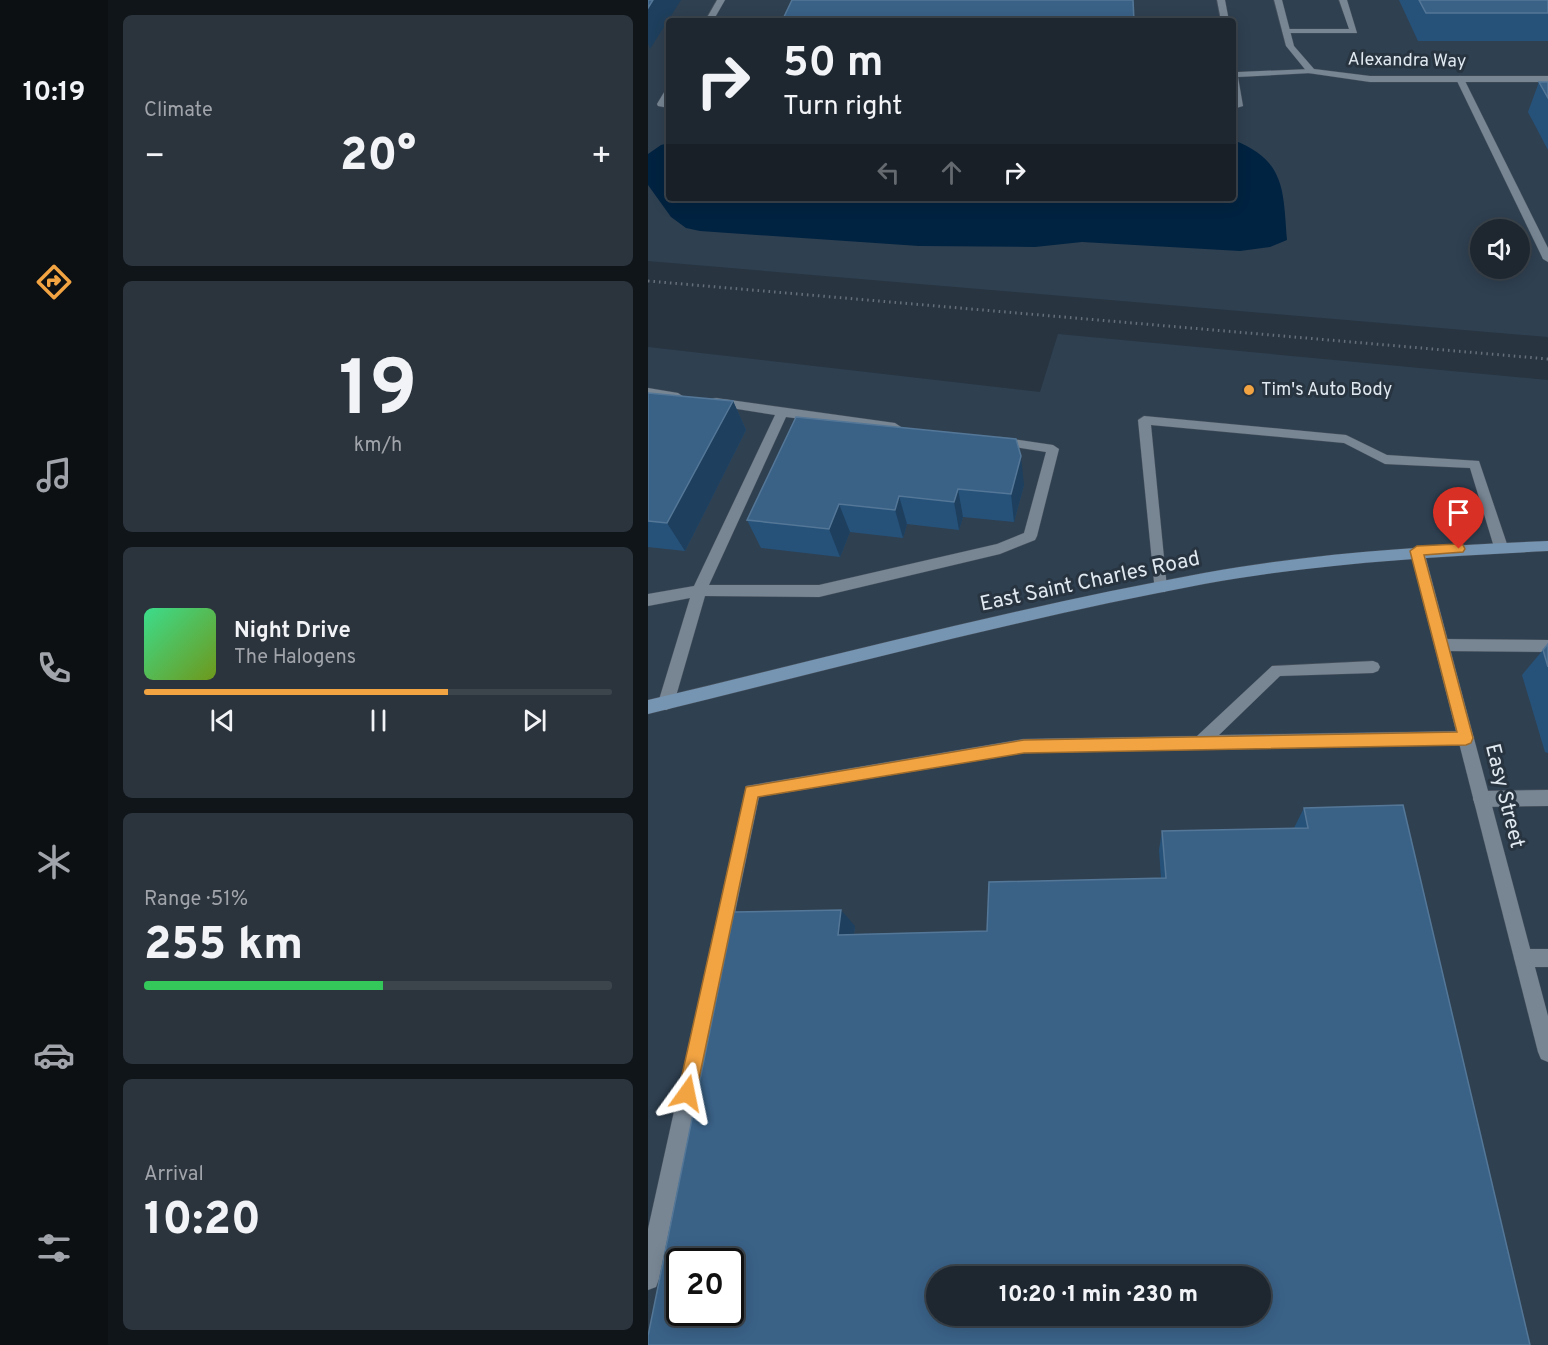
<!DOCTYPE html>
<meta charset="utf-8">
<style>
body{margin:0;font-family:Overpass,sans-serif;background:#2b333c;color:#f1f3f6;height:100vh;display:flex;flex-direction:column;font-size:22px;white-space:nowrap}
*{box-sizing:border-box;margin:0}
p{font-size:20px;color:#a1a5ab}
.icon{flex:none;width:33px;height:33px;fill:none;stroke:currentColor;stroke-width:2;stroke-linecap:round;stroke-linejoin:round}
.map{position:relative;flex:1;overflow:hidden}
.drawer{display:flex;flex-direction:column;gap:15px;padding:15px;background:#10151a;width:540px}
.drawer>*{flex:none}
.top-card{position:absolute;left:18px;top:18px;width:570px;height:183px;border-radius:6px;box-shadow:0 3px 15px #0003,0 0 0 2px #3c444c;background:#1e2730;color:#f1f3f6;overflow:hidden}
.controls{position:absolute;left:822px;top:219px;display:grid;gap:12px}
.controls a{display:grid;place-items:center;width:60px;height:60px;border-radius:50%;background:#1e2730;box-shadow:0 3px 15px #0003,0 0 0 2px #3c444c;font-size:30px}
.speed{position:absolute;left:18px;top:1248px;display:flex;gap:12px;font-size:30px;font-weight:700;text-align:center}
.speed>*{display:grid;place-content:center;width:78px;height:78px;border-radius:50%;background:#1e2730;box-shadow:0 3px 15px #0003,0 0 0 2px #3c444c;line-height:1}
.speed .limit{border:3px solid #111;border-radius:9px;background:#fff;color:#111}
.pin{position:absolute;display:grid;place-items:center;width:51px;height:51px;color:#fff;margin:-62px -26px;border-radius:50% 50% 50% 0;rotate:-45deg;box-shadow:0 0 6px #0007}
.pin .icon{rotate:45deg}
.me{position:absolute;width:66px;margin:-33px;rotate:12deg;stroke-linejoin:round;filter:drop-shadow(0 0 4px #0008)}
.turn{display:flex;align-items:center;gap:21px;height:126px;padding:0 18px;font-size:27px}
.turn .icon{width:78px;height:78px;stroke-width:2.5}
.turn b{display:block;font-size:42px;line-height:51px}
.lanes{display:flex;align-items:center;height:57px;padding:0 18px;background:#0003;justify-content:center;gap:30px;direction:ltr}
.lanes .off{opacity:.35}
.big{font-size:45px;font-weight:800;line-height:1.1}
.drawer .widget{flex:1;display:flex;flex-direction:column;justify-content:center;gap:9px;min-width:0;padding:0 21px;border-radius:9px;background:#2b333c}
.drawer .dial{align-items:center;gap:0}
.dial b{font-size:78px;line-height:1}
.song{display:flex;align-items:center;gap:18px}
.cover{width:72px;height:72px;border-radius:9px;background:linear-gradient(135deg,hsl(150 70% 55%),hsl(80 70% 35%))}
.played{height:6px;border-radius:3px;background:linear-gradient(90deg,#f3a442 65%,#3c444c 65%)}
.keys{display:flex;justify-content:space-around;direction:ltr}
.heat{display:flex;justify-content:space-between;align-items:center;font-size:33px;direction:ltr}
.charge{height:9px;border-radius:4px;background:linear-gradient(90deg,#34c759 51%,#3c444c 0)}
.trip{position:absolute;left:278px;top:1266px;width:345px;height:60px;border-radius:30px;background:#1e2730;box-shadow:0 3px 15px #0003,0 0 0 2px #3c444c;font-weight:800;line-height:60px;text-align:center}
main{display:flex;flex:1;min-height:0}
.tabs{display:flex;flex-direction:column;width:108px;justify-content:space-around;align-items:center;background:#0c1013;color:#a1a5ab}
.tabs .icon{width:42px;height:42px}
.tabs .on{color:#f3a442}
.tabs b{font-size:27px;color:#f1f3f6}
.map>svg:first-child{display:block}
</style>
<main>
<nav class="tabs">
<b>10:19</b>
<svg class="icon on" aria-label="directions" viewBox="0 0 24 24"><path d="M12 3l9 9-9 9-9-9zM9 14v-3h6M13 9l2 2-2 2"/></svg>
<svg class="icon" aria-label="music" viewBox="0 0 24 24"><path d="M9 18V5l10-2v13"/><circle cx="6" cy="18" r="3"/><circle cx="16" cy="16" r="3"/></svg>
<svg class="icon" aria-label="phone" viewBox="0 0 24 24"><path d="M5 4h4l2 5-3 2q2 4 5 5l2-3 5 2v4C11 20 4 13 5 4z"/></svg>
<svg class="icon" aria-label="climate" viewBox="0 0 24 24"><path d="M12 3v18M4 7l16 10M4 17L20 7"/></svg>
<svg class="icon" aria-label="car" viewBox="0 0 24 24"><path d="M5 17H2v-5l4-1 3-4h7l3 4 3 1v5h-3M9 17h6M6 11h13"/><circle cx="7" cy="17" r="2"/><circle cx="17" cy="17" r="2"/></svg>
<svg class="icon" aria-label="filters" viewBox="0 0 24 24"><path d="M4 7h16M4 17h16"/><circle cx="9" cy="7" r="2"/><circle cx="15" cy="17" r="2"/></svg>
</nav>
<section class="drawer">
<div class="widget"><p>Climate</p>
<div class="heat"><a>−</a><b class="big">20°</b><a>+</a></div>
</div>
<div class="widget dial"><b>19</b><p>km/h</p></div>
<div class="widget">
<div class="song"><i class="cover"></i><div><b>Night Drive</b><p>The Halogens</p></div></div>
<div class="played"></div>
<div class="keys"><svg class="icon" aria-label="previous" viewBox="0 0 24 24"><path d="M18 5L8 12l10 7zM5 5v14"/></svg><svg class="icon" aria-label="pause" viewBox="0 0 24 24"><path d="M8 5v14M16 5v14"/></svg><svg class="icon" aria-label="next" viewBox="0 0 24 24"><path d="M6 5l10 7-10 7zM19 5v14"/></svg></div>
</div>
<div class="widget"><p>Range · 51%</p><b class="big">255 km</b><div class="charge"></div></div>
<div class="widget"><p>Arrival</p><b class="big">10:20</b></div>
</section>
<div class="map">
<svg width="900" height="1345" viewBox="0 0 900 1345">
<rect width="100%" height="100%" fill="#283440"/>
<g fill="#2f4051" fill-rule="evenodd">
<path d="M0,0H900V337L0,261ZM21,21H585V198H21ZM832,230H872V268H832Z"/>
<path d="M410,334L900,380V1345H0V347L392,392ZM32,1262H82V1312H32ZM288,1276H612V1316H288Z"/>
</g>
<path fill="#002341" d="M585,140C638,160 635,191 639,240L622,247L592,251L434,242L387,247L271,246L52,231L38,228L23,217L0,185V154L13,145L21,143V198H585Z"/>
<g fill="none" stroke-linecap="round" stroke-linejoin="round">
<g stroke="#46505b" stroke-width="1">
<g id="lane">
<path d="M69,0H77L65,21H57Z"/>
<path d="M569,0H577L581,21H573Z"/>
<path d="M691,0H699L709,33H638L634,31L638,29H701Z"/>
<path d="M585,68L590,72L663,69L667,71L663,73L590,77L595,106L585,109Z"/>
<path d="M812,76L816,79L900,248V262L895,259L808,79Z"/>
<path d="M21,88L18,102H21V108L10,106L9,104L18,89Z"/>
<path d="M0,388L30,393L36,397L30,401L0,396Z"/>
<path d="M68,398L247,423L253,427L247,431L138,417L61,585H171L349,544L376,533L398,452L347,444L345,441L351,437L405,445L411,449L389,536L387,540L352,554L171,597L57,596L26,703L23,708L18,710L13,708L10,703L42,598L0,606V594L46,586L127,415L64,405V399Z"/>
<path d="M496,416L698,435L739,455L831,461L860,547L853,552L846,547L822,468L737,464L696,443L503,425L519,588L517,592H507L490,420Z"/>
<path d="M794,639L900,640V652L794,651L789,649L787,645L789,641Z"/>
<path d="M725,661L730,663L732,667L730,671L725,673L632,676L571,735L818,731L824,733L826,738L824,743L818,745L376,753L111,797L11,1279L8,1287L0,1290V1229L98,786L376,739L549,736L624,666Z"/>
<path d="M900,790V806L833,807L827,804L825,799L827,794L833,791Z"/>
<path d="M875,949H900V967H875L869,964L866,958L869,952Z"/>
</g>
</g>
<g stroke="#46505b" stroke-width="1">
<g id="street">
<path d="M626,0H634L646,46L666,69L722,76H900V82H722L660,73L638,46Z"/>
<path d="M769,546L776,551L900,1016V1062L893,1059L890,1052L762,551Z"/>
</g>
</g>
<g stroke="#46505b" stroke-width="1">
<path id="secondary" d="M900,541V551C785,557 670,563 556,584C369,619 185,669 0,714V700C185,656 369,607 556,573C670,552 785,546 900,541Z"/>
</g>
<path stroke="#656f7a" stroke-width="3" stroke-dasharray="1.5 4" stroke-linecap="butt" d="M0,281L900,359"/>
<use href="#lane" fill="#788694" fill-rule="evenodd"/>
<use href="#street" fill="#788694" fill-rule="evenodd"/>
<use href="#secondary" fill="#7695b3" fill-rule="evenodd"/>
</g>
<g fill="#26527a">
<path d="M751,0H900V41H770Z"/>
<path d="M891,82H900V150L880,112Z"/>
<path d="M0,393L85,401L98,430L37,551L0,547Z"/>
<path d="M148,417L376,485L366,522L315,517L311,530L259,524L255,538L202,532L192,557L113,548L99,520Z"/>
<path d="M900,644V753L897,752L874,675Z"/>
<path d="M755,805L0,1345L207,926L206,934L339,931L513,878L511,850L514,831L646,828L656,808Z"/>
</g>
<g fill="#1e3f5d">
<path d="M5,0H33L2,49L0,43V8Z"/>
<path d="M85,401L98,430L37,551L19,523Z"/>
<path d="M373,456L376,485L366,522L363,494Z"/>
<path d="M310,489L315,517L311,530L306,502Z"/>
<path d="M251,496L259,524L255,538L247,510Z"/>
<path d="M191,504L202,532L192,557L181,529Z"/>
<path d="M193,910L207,926L204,949L190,935Z"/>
</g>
<g fill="#3a6287" stroke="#547797" stroke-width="1.5" fill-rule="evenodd">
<path d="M0,0H5L0,8Z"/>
<path d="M144,0H485L486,21H134Z"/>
<path d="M771,0H900V13H778Z"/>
<path d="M891,82H900V98Z"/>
<path d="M0,393L85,401L19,523L0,521Z"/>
<path d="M148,417L368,439L373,456L363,494L310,489L306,502L251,496L247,510L191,504L181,529L99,520Z"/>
<path d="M900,644V667L895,650Z"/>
<path d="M755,805L882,1345H0V1336L86,912L193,910L190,935L339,931L341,882L518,878L514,831L660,828L656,808ZM32,1262H82V1312H32ZM288,1276H612V1316H288Z"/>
</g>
<path fill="#f3a442" stroke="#9e6b2b" stroke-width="1.5" d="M811,544L815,545L817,549L815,552L776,555L825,738L823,743L818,745L376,753L110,797L48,1093L46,1099L39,1102L33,1099L30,1093L98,787L376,740L809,732L762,551L769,546Z"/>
<circle fill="#f3a442" stroke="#283440" stroke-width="2" cx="601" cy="390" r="6"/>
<g text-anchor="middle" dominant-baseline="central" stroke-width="6" stroke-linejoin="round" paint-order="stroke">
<g font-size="18" fill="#e0e8f0" stroke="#283440">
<text transform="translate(759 61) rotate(1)">Alexandra Way</text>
</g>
<g font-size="18" fill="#e0e8f0" stroke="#283440" text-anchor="start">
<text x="613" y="390">Tim's Auto Body</text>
</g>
<g font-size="21" fill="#e0e8f0" stroke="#283440">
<text transform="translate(442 582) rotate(-12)">East Saint Charles Road</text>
<text transform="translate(856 796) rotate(76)">Easy Street</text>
</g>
</g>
</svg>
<div class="controls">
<a><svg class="icon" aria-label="sound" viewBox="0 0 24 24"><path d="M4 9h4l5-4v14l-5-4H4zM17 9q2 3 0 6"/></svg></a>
</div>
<div class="speed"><div class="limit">20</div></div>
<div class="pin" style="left:811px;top:549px;background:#d93025"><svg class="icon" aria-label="arrive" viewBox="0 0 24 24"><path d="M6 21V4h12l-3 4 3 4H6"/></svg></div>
<svg class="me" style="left:39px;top:1093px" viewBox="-20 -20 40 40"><path d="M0-17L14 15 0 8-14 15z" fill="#f3a442" stroke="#fff" stroke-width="4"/></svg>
<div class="trip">10:20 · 1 min · 230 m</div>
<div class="top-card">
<div class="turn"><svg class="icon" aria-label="right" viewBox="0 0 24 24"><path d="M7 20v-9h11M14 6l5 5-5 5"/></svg><div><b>50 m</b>Turn right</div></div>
<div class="lanes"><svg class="icon off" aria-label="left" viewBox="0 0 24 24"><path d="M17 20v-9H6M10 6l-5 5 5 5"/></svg><svg class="icon off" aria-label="ahead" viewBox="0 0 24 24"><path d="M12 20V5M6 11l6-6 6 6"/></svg><svg class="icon" aria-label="right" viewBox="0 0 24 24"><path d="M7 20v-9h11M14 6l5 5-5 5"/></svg></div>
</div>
</div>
</main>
